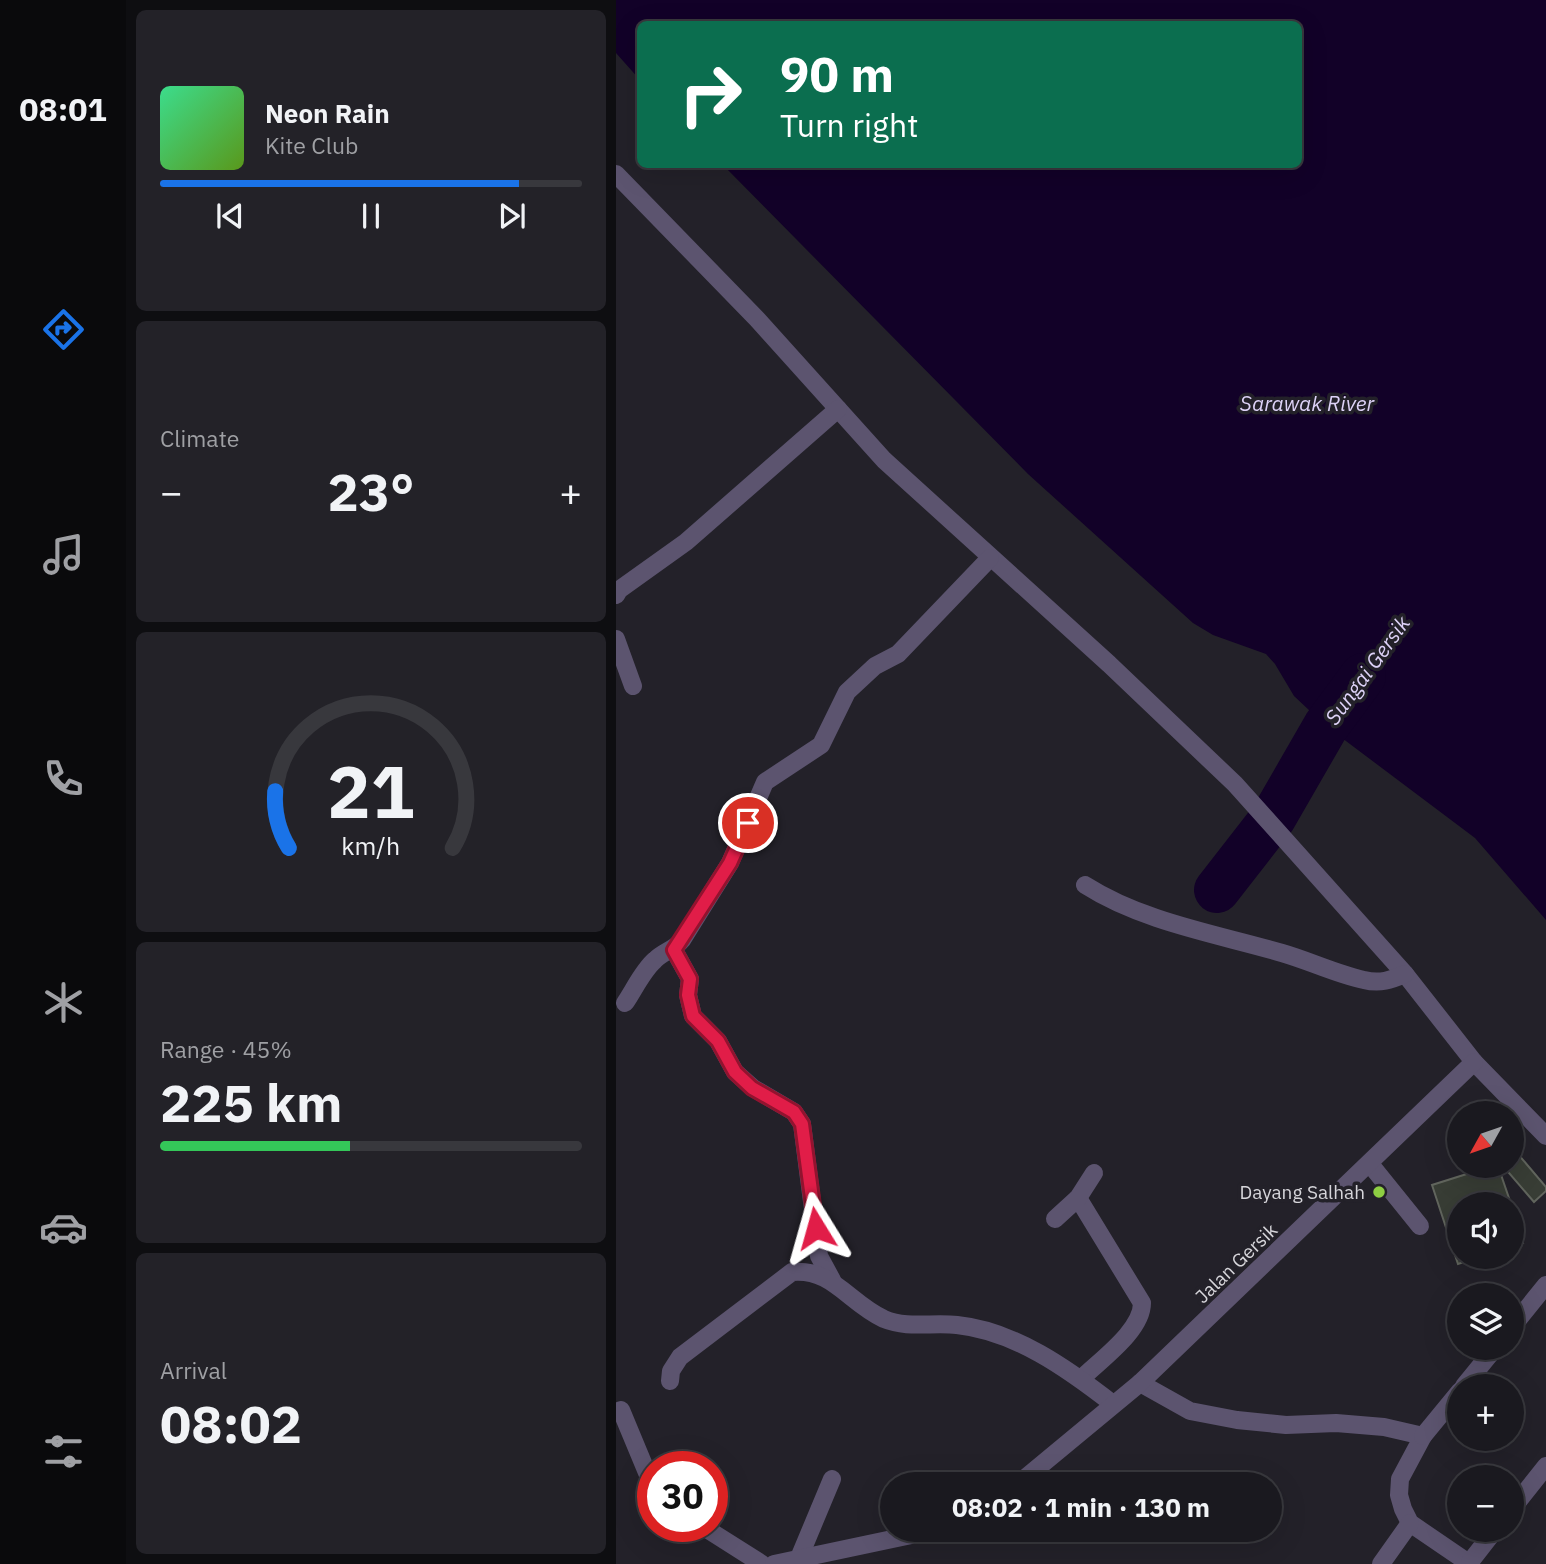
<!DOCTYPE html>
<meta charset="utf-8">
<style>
body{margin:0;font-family:"IBM Plex Sans",sans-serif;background:#232228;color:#f1f3f6;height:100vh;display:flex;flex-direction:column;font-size:26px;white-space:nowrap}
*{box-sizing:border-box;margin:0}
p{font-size:23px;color:#9fa0a4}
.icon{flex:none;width:38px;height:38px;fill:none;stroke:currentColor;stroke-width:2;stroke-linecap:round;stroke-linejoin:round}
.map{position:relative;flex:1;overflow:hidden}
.drawer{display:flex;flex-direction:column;gap:10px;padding:10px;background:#0e0e11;width:490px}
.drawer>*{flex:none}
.top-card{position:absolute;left:21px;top:21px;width:665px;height:147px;border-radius:10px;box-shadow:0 7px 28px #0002,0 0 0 2px #38383d;background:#0b6e4f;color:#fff;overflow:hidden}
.needle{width:46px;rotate:230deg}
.buttons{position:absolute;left:831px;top:1101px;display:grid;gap:14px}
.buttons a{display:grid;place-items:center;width:77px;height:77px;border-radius:50%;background:#1a191f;box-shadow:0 7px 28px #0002,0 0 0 2px #38383d;font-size:35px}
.speed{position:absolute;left:21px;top:1451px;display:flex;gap:14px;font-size:35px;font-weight:700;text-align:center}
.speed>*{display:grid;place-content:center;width:91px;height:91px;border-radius:50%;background:#1a191f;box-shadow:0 7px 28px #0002,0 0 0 2px #38383d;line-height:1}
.speed .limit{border:10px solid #d22;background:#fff;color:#111}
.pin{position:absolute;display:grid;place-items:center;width:60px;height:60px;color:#fff;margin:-30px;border:4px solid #fff;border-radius:50%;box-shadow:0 2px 7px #0007}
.me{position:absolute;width:77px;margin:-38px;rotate:352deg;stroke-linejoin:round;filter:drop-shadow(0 0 5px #0008)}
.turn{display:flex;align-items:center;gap:24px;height:147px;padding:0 28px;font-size:32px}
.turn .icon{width:91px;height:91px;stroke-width:2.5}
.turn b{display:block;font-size:49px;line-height:60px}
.big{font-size:52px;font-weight:800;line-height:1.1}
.drawer .tile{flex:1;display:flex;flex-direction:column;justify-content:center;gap:10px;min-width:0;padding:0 24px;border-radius:10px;background:#232228}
.drawer .dial{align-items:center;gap:0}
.dial svg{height:182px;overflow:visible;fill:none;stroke:#38383d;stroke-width:7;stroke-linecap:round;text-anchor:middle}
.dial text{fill:#f1f3f6;stroke:none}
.song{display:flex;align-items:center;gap:21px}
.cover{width:84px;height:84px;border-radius:10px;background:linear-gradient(135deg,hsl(150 70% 55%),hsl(90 70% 35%))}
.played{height:7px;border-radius:4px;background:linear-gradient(90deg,#1a73e8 85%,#38383d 85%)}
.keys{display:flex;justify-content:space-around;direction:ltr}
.heat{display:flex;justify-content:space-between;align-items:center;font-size:38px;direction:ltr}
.charge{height:10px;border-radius:5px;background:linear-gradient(90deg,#34c759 45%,#38383d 0)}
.trip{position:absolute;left:264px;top:1472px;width:402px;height:70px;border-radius:35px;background:#1a191f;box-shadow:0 7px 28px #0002,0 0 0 2px #38383d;font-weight:800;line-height:70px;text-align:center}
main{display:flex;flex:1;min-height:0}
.dock{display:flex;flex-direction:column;width:126px;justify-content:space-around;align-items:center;background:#0a0a0c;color:#9fa0a4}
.dock .icon{width:49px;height:49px}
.dock .active{color:#1a73e8}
.dock b{font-size:32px;color:#f1f3f6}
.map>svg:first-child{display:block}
</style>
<main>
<nav class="dock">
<b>08:01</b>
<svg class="icon active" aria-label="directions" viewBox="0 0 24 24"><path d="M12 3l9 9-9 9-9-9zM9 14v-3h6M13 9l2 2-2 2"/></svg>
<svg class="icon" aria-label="music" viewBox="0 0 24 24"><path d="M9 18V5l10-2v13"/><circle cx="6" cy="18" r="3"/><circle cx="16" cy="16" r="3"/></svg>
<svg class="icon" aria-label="phone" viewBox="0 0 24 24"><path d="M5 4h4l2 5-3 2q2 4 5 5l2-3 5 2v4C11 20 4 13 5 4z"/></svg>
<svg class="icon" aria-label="climate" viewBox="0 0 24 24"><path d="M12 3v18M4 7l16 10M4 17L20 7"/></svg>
<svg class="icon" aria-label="car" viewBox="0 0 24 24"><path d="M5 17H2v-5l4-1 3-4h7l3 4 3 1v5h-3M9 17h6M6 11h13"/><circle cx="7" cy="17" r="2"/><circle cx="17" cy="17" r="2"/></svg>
<svg class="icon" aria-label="filters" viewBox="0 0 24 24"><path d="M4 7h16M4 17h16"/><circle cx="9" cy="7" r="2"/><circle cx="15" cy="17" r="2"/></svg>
</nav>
<section class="drawer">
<div class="tile">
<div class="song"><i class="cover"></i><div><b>Neon Rain</b><p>Kite Club</p></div></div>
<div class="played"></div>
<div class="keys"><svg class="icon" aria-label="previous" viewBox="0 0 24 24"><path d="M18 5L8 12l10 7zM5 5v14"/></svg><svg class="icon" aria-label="pause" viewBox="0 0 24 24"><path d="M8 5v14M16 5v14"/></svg><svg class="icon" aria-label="next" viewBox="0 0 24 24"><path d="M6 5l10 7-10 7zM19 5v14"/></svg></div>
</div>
<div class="tile"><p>Climate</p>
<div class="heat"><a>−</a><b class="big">23°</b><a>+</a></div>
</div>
<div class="tile dial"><svg viewBox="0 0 100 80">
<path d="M14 69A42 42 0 1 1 86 69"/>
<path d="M14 69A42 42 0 0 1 8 44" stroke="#1a73e8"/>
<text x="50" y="56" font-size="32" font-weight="700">21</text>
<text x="50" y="72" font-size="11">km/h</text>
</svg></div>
<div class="tile"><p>Range · 45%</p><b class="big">225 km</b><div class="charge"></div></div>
<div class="tile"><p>Arrival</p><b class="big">08:02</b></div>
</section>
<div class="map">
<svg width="930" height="1564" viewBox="0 0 930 1564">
<rect width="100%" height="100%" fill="#232129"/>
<path fill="#120128" d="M0,0H930V920L859,838L710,726L678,696L659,664L650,654L597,635L577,623L412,474L107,165L682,164V24H24V80L0,53Z"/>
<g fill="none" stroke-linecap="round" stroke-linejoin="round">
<path stroke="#120128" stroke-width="46" d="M601,890L657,818L710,726L747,676"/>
</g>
<g fill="#383d35" stroke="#61655d" stroke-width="2">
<path d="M896,1147L930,1187V1191L918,1202L887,1166H896Z"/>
<path d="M876,1166H882L895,1204H844V1256H866L842,1264L816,1185Z"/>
<path d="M896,1208L907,1243L896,1247Z"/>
</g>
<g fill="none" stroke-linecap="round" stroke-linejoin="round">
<g stroke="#5c546f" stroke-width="18">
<path d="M0,174L141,319L268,460L493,664L619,784L789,974L858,1062L930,1136"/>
<path d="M0,595L3,590L70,542L222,409"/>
<path d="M0,639L17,686"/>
<path d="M469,885C527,922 601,934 666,953C694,961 720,974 748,980C764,984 775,980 789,974"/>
<path d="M58,950L74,979L72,995L77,1016L102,1041L119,1072L137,1088L178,1112L186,1124L203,1256L216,1280"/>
<path d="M9,1003C18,990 27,970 39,960C48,951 58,950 66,940L114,863L149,782L205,745L231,692L259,666L282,654L374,558"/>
<path d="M754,1164L804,1226"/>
<path d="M462,1198L526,1303C526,1331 484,1360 465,1379"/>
<path d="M439,1219L462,1198L478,1173"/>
<path d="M896,1327L930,1285"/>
<path d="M54,1381L55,1371L64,1357L176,1272C216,1268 233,1303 268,1319C292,1329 316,1322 341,1325C399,1331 452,1369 497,1404"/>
<path d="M524,1383L574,1411L621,1420L670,1425L720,1423L768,1427L807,1436L784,1479L783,1495L787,1509L794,1523L854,1564"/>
<path d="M848,1386L879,1348"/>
<path d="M5,1410L37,1487"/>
<path d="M807,1436L844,1391"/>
<path d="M402,1484L524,1383L858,1062"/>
<path d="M896,1509L930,1466"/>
<path d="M86,1526L146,1564"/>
<path d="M183,1558L216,1479"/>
<path d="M854,1562L879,1530"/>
<path d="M158,1564L319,1530"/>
<path d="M765,1564L794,1523"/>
</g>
</g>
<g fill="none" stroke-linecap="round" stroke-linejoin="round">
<g stroke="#92132f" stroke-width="18">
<path id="route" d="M132,823L114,863L58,950L74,979L72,995L77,1016L102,1041L119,1072L136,1088L178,1112L186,1124L200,1228"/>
</g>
<use href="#route" stroke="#e11d48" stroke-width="12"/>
</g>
<circle fill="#8ece43" stroke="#232129" stroke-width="2.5" cx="763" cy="1192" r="7"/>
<g text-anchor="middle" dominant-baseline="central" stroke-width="7" stroke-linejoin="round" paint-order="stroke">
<g font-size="19" fill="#d6d5da" stroke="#232129" text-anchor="end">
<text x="749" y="1192">Dayang Salhah</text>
</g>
<g font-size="19" fill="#d6d5da" stroke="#232129">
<text transform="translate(620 1263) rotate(-44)">Jalan Gersik</text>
</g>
<g font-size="21" font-style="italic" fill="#ddd2f7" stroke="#232129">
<text x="691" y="403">Sarawak River</text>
<text transform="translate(751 670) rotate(-54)">Sungai Gersik</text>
</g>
</g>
</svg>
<div class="buttons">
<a><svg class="needle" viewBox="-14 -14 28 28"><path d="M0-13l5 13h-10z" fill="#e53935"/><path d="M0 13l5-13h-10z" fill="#9fa0a4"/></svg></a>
<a><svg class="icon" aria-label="sound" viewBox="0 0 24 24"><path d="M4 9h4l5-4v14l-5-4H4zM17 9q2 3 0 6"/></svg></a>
<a><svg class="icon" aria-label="layers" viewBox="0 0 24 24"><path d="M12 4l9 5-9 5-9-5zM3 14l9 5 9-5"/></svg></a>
<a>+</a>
<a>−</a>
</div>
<div class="speed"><div class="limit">30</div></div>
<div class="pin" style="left:132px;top:823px;background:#d93025"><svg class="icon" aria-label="arrive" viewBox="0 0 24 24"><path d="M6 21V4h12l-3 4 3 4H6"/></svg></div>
<svg class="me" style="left:200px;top:1228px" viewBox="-20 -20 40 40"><path d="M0-17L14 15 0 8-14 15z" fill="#e11d48" stroke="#fff" stroke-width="4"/></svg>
<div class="trip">08:02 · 1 min · 130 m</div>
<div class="top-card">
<div class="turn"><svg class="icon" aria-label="right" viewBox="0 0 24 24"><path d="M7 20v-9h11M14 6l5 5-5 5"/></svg><div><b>90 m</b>Turn right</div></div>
</div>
</div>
</main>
